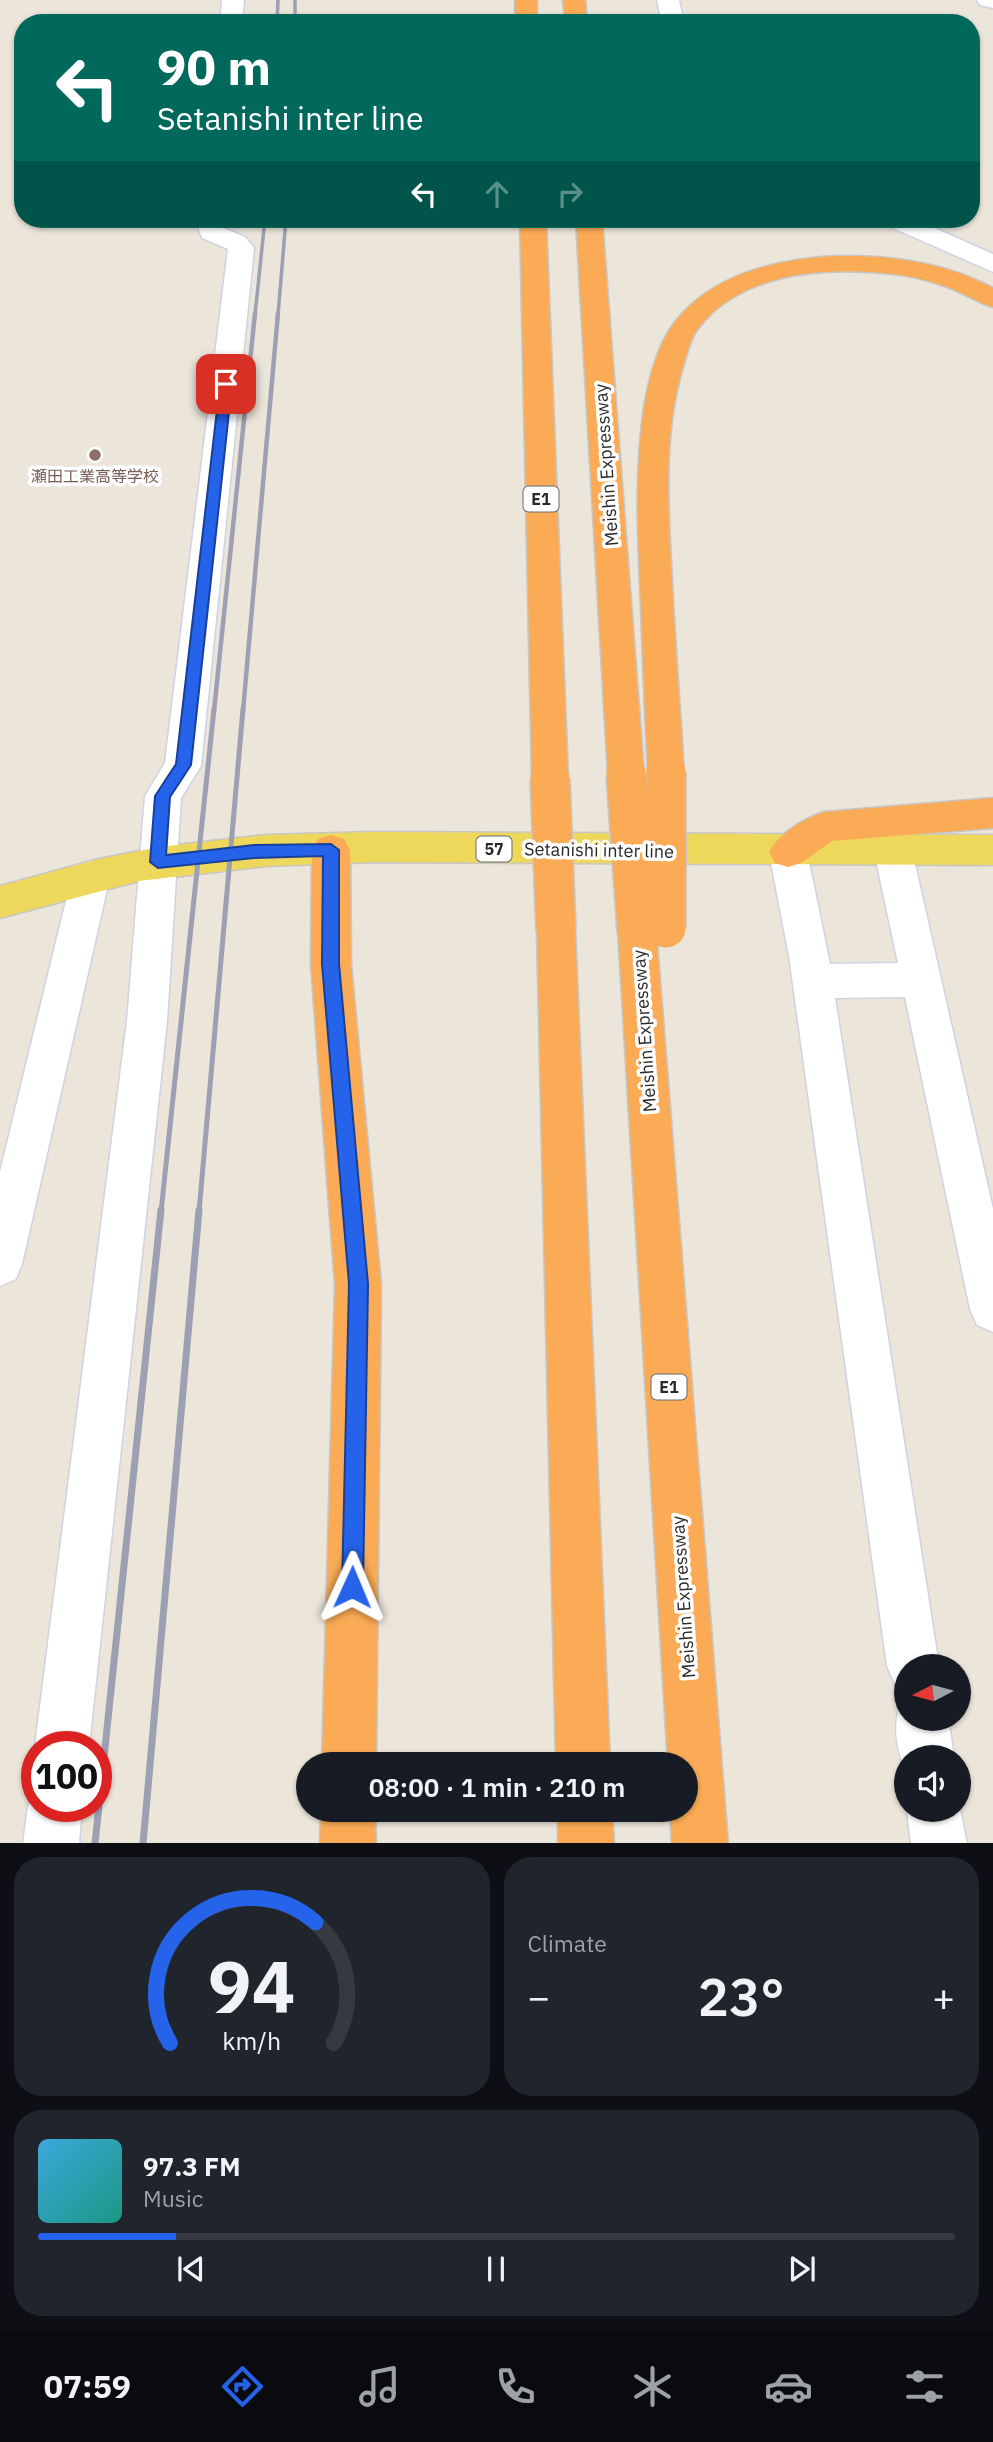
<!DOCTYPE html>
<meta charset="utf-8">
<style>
body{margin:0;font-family:"IBM Plex Sans","Noto Sans JP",sans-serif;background:#20242c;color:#f1f3f6;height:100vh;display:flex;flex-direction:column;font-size:26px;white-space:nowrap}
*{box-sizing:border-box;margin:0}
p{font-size:23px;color:#9ea1a6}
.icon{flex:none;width:38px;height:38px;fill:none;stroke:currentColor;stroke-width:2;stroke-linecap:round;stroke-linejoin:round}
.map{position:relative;height:1843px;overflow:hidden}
.details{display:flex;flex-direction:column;gap:14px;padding:14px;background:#0d0f14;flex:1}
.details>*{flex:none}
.guide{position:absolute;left:14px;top:14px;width:966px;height:214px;border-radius:28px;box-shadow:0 2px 5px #0004;background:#00695c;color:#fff;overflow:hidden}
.needle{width:46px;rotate:264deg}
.buttons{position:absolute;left:894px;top:1654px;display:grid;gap:14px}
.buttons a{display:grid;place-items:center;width:77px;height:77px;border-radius:50%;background:#171b24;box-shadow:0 2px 5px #0004;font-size:35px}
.speed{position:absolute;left:21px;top:1731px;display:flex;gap:14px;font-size:35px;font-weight:700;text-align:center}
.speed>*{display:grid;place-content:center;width:91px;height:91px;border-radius:50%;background:#171b24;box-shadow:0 2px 5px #0004;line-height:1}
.speed .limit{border:10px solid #d22;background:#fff;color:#111}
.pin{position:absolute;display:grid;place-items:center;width:60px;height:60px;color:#fff;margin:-30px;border-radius:14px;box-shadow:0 4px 10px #0006}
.me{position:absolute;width:77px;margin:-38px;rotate:1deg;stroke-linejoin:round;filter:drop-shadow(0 0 5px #0008)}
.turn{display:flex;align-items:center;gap:24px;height:147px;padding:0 28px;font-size:32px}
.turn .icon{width:91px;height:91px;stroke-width:2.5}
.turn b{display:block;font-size:49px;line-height:60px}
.lanes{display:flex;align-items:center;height:66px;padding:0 28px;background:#0003;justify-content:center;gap:35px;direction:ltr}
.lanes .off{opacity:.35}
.big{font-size:52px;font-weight:600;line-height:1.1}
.details .card{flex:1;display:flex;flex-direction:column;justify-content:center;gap:10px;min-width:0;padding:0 24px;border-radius:28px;background:#20242c}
.details .dial{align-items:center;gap:0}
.dial svg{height:182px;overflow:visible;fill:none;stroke:#363941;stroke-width:7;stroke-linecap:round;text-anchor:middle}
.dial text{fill:#f1f3f6;stroke:none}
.song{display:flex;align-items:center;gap:21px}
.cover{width:84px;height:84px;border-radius:10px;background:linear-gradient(135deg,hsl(200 70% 55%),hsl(170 70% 35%))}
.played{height:7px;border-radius:4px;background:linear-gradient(90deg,#2563eb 15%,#363941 15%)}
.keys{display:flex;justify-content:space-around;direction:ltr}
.heat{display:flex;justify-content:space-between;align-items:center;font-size:38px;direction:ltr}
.details .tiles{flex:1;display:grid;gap:14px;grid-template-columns:1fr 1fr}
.card:last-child{grid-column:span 2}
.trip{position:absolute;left:296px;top:1752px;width:402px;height:70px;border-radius:35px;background:#171b24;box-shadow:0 2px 5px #0004;font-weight:600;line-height:70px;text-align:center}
.tabs{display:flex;height:112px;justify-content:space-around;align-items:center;background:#090b0e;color:#9ea1a6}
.tabs .icon{width:49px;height:49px}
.tabs .current{color:#2563eb}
.tabs b{font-size:32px;color:#f1f3f6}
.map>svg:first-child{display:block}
</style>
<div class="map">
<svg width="993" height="1844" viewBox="0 0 993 1844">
<rect width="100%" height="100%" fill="#ebe5da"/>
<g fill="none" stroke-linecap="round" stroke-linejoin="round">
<g stroke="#d0d2e2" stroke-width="3">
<g id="minor">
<path d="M222,0H244L242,23H220Z"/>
<path d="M657,0H679L684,23H662Z"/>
<path d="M977,0H993V8L980,5Z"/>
<path d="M195,219H221L223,228L245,237L254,248L201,766L181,798L167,1021L89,1746H37V1750L35,1746L127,1021L145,796L165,763L228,249L202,238Z"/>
<path d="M880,219H914L993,254V272L884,224Z"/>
<path d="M893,836L906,840L912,851L993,1209V1332L977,1325L970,1309L905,997L835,998L939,1666H906V1689L895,1684L887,1666L789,956L769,852L775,841L788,837L801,841L807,852L830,964L898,963L874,851L880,840Z"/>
<path d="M91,861L104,865L110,876L22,1264L16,1279L0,1286V1172L72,876L78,865Z"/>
<path d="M906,1698V1718H948L954,1757H906V1772C896,1748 892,1724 902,1699Z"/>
<path d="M37,1786V1806H82L79,1844H23L28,1806Z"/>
<path d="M959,1804L967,1844H911L907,1810H959Z"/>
</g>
</g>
<g stroke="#c7c7c7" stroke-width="3">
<path id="major" d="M375,832L993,835V865L375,862L266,866L139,881L0,918V886L99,859L159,847L266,835Z"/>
</g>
<g stroke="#c7c7c7" stroke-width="3">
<g id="highway">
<rect x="515" y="0" width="22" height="23"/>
<path d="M563,0H585L587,23H565Z"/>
<path d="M520,219H546L568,779L563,789L550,793L537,789L532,779Z"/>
<path d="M576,219H602L644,774L639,784L626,788L613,784L608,774Z"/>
<path d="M837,256C890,255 945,262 993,288V307C981,304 971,297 959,292C935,281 909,275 882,273C819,267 738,274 697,330C691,338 688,350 685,360C662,431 668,507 672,581C675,645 680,708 684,772L679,782L666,786L653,782L648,772C645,717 643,662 641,608C638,532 627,384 675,322C713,273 778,259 837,256Z"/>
<path d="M993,798V828L832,841L801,863L788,867L775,863L769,852C779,833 804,819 824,812Z"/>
<path d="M331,835L344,839L350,850L351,964L381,1285L376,1764H322L335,1285L311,964L312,850L318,839Z"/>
<path d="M556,914L570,918L575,930L610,1764H556L537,930L542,918Z"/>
<path d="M637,914L651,918L656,930L728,1844H672L670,1810H686V1764H668L618,930L623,918Z"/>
<path d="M321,1810H375L376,1844H320Z"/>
<path d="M558,1810H612L614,1844H558Z"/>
</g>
</g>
<use href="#minor" fill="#fff" fill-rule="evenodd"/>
<use href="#major" fill="#eed85c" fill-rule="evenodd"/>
<use href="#highway" fill="#fbab55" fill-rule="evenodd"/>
<g stroke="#9d9fb3" stroke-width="3.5">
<path d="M295,0V23"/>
<path d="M277,23L278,0"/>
<path d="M255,315L265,219"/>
<path d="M278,315L286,219"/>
</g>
<g stroke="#9d9fb3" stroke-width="4.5">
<path d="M214,711L255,313"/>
<path d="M243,711L278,313"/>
</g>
<g stroke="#9d9fb3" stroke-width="5">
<path d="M161,1212L214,709"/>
<path d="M199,1212L243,709"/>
</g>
<g stroke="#9d9fb3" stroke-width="7">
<path d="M95,1844L161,1210"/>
<path d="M143,1844L199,1210"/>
</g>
<g stroke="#c7c7c7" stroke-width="42" stroke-linecap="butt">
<g id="highway-bridge">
<path d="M666,772V928"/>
<path d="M626,774L637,930"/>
<path d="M550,779L556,930"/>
</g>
</g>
<use href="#highway-bridge" stroke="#fbab55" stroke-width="39"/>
</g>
<path fill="#2563eb" stroke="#184099" stroke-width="2" d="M226,381L232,384L191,765L170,797L166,855L254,845L331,844L339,850V964L368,1284L363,1587L360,1594L352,1597L345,1594L342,1587L349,1284L322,964L323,856L254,858L158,868L150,862L155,796L176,764L220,384Z"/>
<circle fill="#8d6e63" stroke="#fff" stroke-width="2.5" cx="95" cy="455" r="7"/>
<g text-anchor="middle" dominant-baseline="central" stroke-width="7" stroke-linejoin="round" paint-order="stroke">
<g font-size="16" fill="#785e54" stroke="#fff">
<text x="95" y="476">瀬田工業高等学校</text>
</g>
<g fill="#fff" stroke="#696969" stroke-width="2">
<rect x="523.5" y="486.5" width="35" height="25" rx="5"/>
<rect x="476.5" y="836.5" width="35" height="25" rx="5"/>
<rect x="651.5" y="1374.5" width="35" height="25" rx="5"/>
</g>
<g font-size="16" font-weight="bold" fill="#292929">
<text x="541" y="499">E1</text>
<text x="494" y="849">57</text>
<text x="669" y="1387">E1</text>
</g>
<g font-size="18" fill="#292929" stroke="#fff">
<text transform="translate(606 465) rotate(-94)">Meishin Expressway</text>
<text transform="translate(599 850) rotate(1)">Setanishi inter line</text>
<text transform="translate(644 1031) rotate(-94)">Meishin Expressway</text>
<text transform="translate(683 1597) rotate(-94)">Meishin Expressway</text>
</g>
</g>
</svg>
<div class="buttons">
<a><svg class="needle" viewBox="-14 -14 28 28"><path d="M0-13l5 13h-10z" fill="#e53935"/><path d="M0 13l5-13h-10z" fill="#9ea1a6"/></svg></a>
<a><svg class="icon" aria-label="sound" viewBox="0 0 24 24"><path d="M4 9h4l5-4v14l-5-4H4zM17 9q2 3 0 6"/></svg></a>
</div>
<div class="speed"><div class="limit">100</div></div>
<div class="pin" style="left:226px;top:384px;background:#d93025"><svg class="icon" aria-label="arrive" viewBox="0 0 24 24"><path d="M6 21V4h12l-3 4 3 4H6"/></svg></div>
<svg class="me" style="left:352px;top:1587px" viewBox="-20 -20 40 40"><path d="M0-17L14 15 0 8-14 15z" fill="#2563eb" stroke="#fff" stroke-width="4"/></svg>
<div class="trip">08:00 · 1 min · 210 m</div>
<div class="guide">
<div class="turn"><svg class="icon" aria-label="left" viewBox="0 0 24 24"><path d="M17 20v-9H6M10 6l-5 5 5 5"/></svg><div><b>90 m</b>Setanishi inter line</div></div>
<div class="lanes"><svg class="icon" aria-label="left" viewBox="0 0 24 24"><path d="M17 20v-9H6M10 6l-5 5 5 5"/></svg><svg class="icon off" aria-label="ahead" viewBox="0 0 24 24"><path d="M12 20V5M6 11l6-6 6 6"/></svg><svg class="icon off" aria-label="right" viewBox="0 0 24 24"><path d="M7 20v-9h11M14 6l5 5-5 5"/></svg></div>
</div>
</div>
<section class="details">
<div class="tiles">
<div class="card dial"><svg viewBox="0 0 100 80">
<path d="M14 69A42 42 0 1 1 86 69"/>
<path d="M14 69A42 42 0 0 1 78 16" stroke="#2563eb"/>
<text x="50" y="56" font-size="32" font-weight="700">94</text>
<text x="50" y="72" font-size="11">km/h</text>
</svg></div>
<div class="card"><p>Climate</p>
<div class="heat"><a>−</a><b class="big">23°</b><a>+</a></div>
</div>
<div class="card">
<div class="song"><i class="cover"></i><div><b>97.3 FM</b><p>Music</p></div></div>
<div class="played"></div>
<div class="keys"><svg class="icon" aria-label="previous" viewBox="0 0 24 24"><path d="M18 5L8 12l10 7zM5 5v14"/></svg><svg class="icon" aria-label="pause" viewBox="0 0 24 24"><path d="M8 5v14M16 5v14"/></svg><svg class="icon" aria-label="next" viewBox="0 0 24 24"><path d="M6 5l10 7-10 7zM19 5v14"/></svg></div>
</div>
</div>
</section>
<nav class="tabs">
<b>07:59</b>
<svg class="icon current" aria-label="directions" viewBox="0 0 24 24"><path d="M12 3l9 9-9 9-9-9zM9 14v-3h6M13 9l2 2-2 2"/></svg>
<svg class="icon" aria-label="music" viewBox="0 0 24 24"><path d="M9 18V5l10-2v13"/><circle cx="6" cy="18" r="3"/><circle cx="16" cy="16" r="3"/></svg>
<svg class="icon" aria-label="phone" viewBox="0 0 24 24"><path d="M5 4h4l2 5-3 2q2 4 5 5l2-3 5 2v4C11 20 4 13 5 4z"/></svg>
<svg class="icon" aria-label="climate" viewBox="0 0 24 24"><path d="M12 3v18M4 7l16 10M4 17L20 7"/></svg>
<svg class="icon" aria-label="car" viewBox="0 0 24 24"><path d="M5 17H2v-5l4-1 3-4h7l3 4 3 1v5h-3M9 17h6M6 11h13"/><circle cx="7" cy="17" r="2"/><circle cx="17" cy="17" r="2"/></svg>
<svg class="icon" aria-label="filters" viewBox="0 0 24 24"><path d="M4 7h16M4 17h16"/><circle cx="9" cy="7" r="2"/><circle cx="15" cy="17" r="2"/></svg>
</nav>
